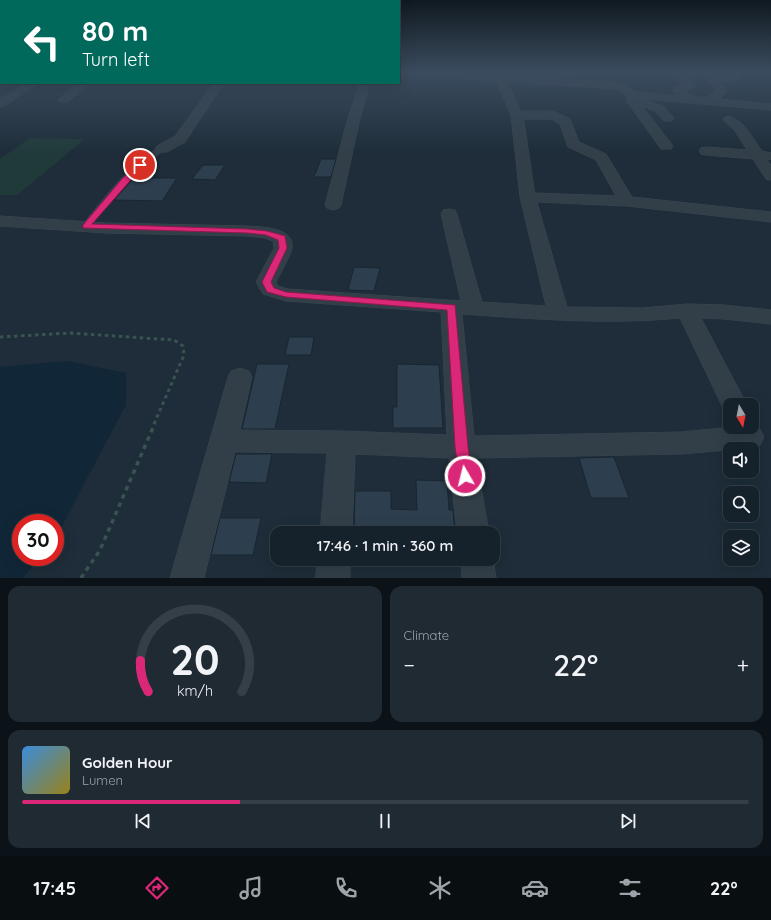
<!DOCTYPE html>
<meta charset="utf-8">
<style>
body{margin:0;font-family:Quicksand,sans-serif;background:#1f2a33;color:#f1f3f6;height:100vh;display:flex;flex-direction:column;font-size:15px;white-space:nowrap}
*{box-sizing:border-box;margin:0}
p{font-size:13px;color:#9ea4a9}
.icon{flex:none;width:22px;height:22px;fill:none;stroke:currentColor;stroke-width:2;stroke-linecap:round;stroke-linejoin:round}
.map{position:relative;height:578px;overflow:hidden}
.drawer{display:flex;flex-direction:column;gap:8px;padding:8px;background:#0c1318;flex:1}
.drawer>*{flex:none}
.guide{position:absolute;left:0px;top:0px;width:400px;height:84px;box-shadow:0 4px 16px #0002,0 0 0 1px #353f47;background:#00695c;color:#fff;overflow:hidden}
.needle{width:26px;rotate:170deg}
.tools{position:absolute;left:723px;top:398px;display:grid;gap:8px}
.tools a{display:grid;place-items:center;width:36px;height:36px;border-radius:8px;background:#16222b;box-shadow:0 4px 16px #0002,0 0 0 1px #353f47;font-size:20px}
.speed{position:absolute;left:12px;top:514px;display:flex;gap:8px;font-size:20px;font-weight:700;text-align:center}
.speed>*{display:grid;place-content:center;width:52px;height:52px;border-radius:50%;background:#16222b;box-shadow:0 4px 16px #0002,0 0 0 1px #353f47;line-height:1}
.speed .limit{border:6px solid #d22;background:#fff;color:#111}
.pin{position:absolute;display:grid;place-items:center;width:34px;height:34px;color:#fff;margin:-17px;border:2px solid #fff;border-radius:50%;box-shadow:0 1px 4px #0007}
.me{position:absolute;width:44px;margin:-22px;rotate:352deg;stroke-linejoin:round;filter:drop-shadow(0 0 3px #0008)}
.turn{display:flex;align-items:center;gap:14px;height:84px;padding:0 16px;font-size:18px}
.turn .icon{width:52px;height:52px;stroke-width:2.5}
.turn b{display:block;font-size:28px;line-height:34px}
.big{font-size:30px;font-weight:600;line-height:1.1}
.drawer .tile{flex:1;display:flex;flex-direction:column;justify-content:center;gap:6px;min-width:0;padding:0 14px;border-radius:12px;background:#1f2a33}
.drawer .dial{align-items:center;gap:0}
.dial svg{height:104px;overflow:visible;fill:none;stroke:#353f47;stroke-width:7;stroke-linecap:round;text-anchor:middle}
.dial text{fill:#f1f3f6;stroke:none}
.song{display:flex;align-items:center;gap:12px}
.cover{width:48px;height:48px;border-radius:6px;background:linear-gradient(135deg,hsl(210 70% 55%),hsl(50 70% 35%))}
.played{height:4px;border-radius:2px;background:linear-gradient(90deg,#db2777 30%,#353f47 30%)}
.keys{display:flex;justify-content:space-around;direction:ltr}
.heat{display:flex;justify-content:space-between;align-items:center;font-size:22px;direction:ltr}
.drawer .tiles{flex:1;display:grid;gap:8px;grid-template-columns:1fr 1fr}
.tile:last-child{grid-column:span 2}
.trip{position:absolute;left:270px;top:526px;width:230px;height:40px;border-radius:12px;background:#16222b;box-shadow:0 4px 16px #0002,0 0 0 1px #353f47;font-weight:600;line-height:40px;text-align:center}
.tabs{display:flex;height:64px;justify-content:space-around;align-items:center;background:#090e11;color:#9ea4a9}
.tabs .icon{width:28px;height:28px}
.tabs .current{color:#db2777}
.tabs b{font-size:18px;color:#f1f3f6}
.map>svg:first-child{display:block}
</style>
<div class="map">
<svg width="771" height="578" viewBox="0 0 771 578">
<rect width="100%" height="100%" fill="#1e2d39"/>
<path fill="#203a3a" d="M30,138L85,139L17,195H0V159Z"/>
<path fill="#112637" d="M67,361L126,373V405L55,539V523H21V557H41L23,578H0V367Z"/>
<g fill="#2d3f4e" stroke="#192630">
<path d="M321,159H336L331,177H314Z"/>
<path d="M203,165H225L215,180L192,179Z"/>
<path d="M134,178H177L162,201L114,200Z"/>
<path d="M354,267L380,268L374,291L348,290Z"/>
<path d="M289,337H314L311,355H285Z"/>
<path d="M257,364H289L275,429H242Z"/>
<path d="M397,364L439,365L443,428H393V407H397Z"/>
<path d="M236,454H272L266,483L229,482Z"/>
<path d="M614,457L629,498H591L579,458Z"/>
<path d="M416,480L447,481L449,510H453L455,533H354L355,491H391V509L417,510Z"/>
<path d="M220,518H261L253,555H211Z"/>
</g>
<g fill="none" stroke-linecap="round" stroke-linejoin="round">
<g stroke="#3b4853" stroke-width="1">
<path id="service" d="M162,147L164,148V150C134,171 112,200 89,228H83L82,226L83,224C101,202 135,156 162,147Z"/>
</g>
<g stroke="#3b4853" stroke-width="1">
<g id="minor">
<path d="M399,72H452L620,83L636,92L678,96L673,90L674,88L683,84L669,72H681L696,85L695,87L685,91C695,99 707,100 716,91L708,80L709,78L730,75V72H740L741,77L740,79L720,82L727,91L720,99L771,104V110L643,99L663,106L674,118L672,121H664L655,111L642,106L673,146L671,149H661L628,103L626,101L627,96L617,89L507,82L521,111H553L570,119L579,142L606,154L632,197L771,212V222L627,206L537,202L567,307L642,308L687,304L724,305L771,310V324L724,319L701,318L747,405H730V413L725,412L680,318C607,325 535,319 462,314L474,436L681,432L733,427H752V418L755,420L764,437L760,445L751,448L681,454L476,458L489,533H457L449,458L355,454L352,533H320L327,453L235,452L204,578H170L228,377L231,371L240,368L249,371L252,377L240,430L342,431L447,435L441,312L286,301L263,294L256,282L274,248L273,241L265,238L247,236L106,233L0,226V216L106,223L247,226C261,227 295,227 292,248C291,255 280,274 276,282L278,286L288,289L461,301L441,214L443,210L449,209L455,210L457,214L482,302L546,306L520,197L511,115L496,81L400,75ZM524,119H551L560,124L568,147L596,160L616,196L535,193Z"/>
<path d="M27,83H39L4,106L0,107V99Z"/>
<path d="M78,83H89L68,102H60L58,100L60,98Z"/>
<path d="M214,83H224L185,142L167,152H157L155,149L157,146L175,136Z"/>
<path d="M360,83H370L360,118L341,205L339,208L333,210L327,208L325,205L348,118Z"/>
<path d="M729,116C744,120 753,139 762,151L771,153V159L767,160L771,165V180L766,179L753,159L706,155L701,154L699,151L701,148L706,147L747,150L735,131L723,120L725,117Z"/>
<path d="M493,558L496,578H462L461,559Z"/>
<path d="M318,559H350V578H316Z"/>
</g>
</g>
<path stroke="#395351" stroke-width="3" stroke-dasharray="3.5 3.5" stroke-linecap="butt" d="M0,337L70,333L174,340L183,346L184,355L154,424"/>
<path stroke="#395351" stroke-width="3.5" stroke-dasharray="4.5 4.5" stroke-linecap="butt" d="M81,578L100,550L155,423"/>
<use href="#service" fill="#323f49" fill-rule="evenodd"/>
<use href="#minor" fill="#323f49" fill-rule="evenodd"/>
</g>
<linearGradient id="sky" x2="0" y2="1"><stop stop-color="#10191f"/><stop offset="0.47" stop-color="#3b4c5f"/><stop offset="1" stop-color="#3b4c5f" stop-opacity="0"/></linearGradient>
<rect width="771" height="153" fill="url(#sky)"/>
<path fill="#db2777" stroke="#8e194d" d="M138,163L144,165L92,224L247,229L267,231L285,236L287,248L271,282L274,288L286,292L455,305L468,447L472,476L470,479L465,481L461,479L459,476L455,447L447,310L286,297L267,292L262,282L279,248L278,240L266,235L247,233L83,228V225L121,180Z"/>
</svg>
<div class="tools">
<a><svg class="needle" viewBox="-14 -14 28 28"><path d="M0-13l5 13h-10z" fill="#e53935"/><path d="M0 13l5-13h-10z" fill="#9ea4a9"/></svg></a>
<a><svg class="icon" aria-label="sound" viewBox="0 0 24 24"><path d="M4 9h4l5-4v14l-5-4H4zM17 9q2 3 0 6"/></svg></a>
<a><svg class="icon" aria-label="search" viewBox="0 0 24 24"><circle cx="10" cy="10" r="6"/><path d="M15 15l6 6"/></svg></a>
<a><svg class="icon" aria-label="layers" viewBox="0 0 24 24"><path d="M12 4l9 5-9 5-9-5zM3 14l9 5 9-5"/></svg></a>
</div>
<div class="speed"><div class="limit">30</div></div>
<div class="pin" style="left:140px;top:165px;background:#d93025"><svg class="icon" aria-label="arrive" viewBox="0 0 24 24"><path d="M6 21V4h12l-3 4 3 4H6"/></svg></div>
<svg class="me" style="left:465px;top:476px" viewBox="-20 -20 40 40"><circle r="17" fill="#db2777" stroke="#fff" stroke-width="3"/><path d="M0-11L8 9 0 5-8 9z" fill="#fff"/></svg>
<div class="trip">17:46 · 1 min · 360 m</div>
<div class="guide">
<div class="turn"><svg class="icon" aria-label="left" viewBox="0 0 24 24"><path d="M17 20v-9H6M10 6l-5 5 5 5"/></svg><div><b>80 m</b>Turn left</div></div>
</div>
</div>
<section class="drawer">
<div class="tiles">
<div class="tile dial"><svg viewBox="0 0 100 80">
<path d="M14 69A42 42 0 1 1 86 69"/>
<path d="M14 69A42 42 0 0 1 8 45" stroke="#db2777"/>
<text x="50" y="56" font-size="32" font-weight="700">20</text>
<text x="50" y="72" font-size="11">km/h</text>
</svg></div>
<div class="tile"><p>Climate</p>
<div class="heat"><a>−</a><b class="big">22°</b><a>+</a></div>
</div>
<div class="tile">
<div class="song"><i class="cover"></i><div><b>Golden Hour</b><p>Lumen</p></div></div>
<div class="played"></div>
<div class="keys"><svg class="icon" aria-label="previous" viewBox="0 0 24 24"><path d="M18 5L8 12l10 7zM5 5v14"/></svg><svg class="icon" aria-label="pause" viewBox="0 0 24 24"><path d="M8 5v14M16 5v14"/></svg><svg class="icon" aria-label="next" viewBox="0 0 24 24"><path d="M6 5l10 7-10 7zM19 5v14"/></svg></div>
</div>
</div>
</section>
<nav class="tabs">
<b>17:45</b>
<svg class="icon current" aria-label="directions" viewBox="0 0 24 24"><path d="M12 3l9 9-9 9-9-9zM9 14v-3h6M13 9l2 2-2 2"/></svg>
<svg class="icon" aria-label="music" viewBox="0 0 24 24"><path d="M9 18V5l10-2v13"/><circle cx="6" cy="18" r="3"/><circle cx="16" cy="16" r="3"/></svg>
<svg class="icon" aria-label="phone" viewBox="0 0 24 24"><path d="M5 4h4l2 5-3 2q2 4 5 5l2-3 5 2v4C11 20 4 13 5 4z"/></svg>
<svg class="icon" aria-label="climate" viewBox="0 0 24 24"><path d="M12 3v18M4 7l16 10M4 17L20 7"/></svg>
<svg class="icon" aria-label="car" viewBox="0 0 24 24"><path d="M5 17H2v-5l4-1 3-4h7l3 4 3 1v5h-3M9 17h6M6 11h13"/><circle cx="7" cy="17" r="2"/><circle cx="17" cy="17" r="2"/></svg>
<svg class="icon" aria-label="filters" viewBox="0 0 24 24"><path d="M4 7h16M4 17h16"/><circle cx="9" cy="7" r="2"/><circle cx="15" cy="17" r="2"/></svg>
<b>22°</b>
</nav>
